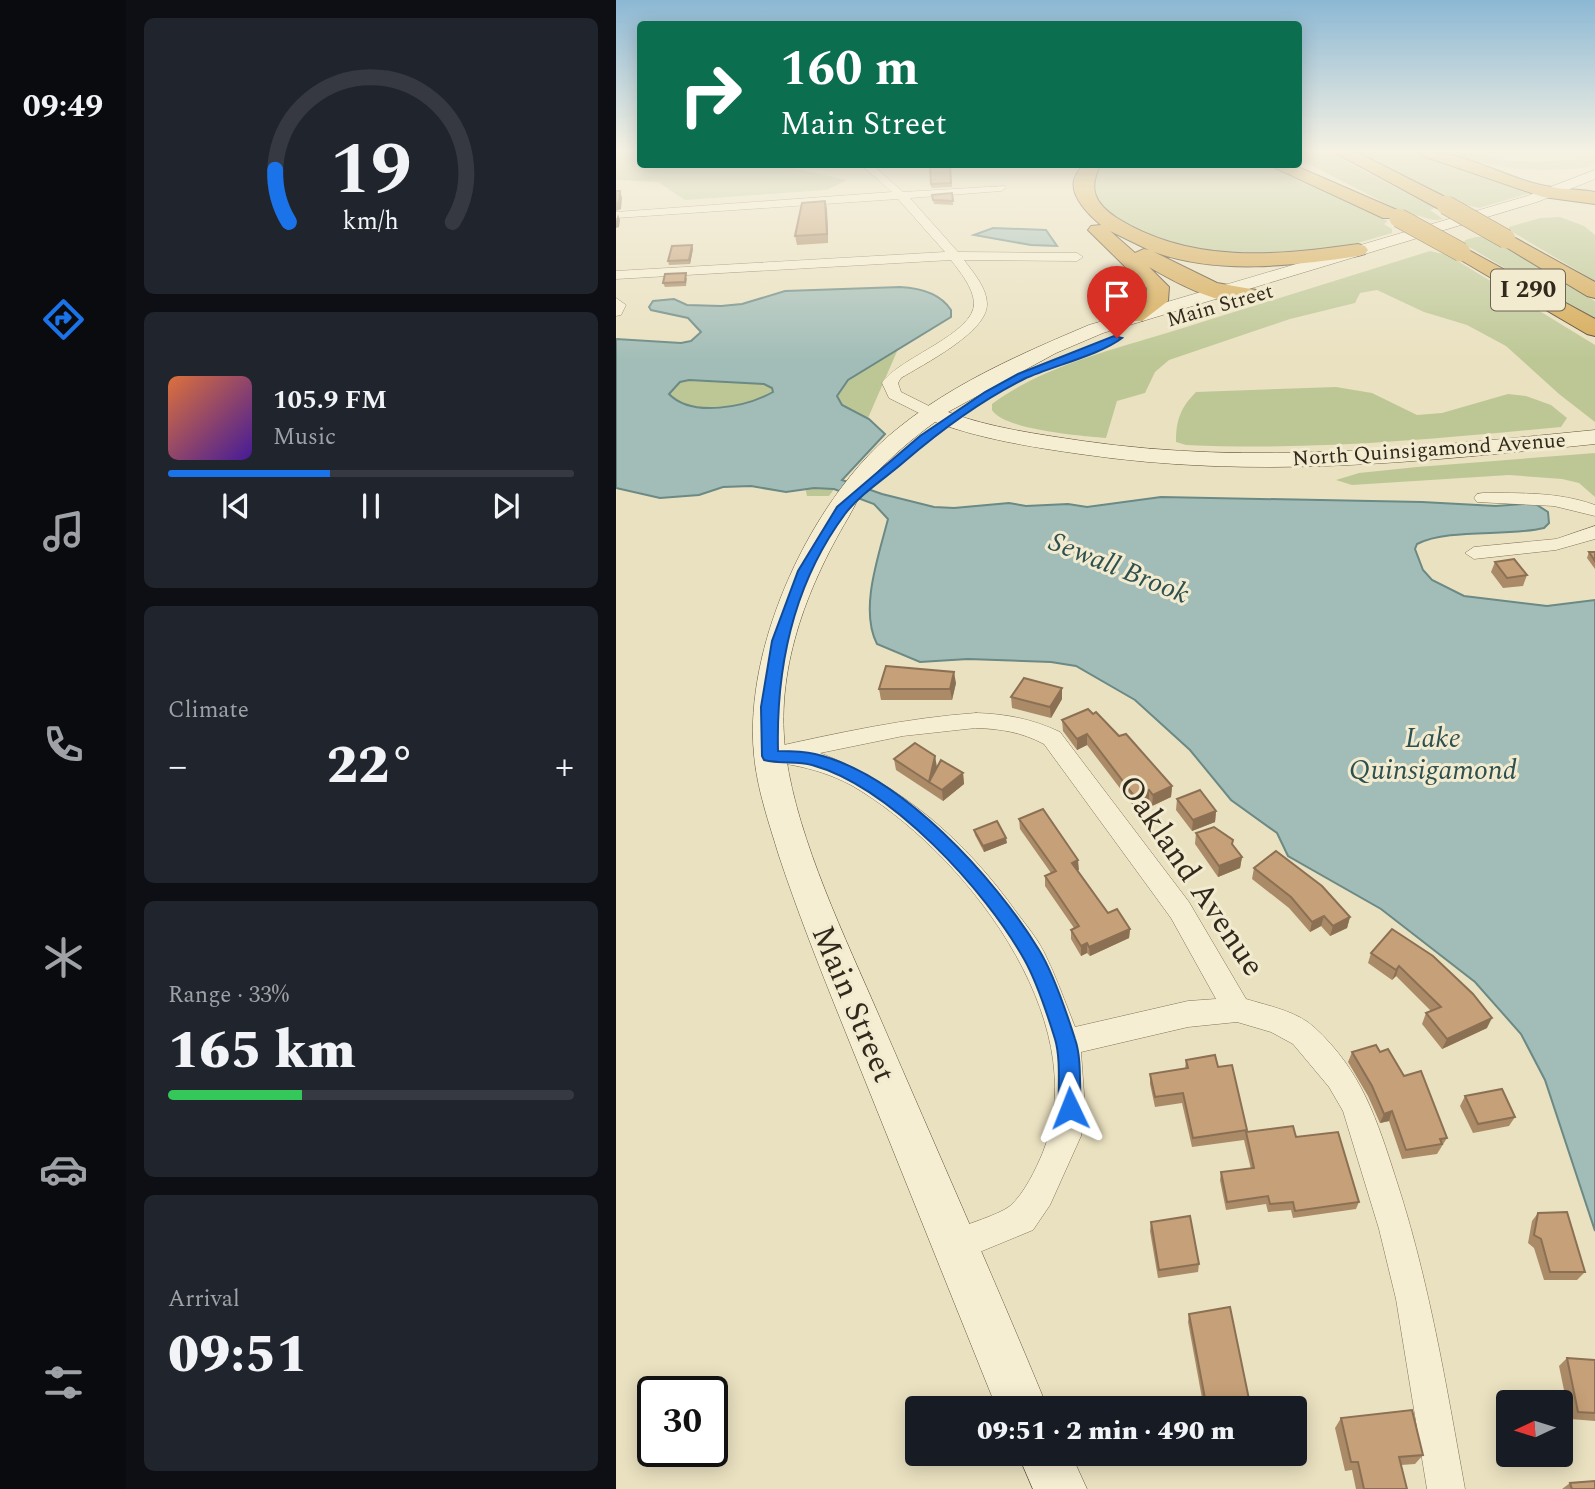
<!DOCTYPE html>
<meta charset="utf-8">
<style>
body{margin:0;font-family:Spectral,serif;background:#20242c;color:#f1f3f6;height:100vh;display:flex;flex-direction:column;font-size:26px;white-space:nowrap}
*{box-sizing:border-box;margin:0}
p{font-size:23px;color:#9ea1a6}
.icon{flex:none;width:38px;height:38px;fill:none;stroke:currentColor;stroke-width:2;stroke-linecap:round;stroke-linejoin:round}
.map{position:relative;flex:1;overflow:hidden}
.sheet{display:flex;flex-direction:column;gap:18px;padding:18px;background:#0d0f14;width:490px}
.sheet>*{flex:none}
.banner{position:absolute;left:21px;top:21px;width:665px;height:147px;border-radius:7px;box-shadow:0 4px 18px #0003;background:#0b6e4f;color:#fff;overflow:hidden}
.needle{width:46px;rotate:266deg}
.buttons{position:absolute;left:880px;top:1390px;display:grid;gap:14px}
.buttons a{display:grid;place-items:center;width:77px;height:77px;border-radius:7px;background:#171b24;box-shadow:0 4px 18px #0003;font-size:35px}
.speed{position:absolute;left:21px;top:1376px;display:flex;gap:14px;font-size:35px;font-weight:700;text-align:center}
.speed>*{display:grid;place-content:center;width:91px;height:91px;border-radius:50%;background:#171b24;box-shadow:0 4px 18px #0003;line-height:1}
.speed .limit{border:4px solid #111;border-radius:10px;background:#fff;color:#111}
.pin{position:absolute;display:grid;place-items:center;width:60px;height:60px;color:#fff;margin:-72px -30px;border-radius:50% 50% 50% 0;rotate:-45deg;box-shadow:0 0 7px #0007}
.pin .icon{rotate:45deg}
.me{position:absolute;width:77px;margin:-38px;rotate:358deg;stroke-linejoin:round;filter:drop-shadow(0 0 5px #0008)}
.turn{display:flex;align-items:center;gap:24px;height:147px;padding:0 28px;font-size:32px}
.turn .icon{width:91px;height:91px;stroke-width:2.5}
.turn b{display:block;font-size:49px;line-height:60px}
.big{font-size:52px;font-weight:800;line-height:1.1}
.sheet .widget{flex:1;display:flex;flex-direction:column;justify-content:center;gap:10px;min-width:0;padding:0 24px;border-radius:10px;background:#20242c}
.sheet .dial{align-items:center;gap:0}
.dial svg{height:182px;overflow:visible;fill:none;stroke:#363941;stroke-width:7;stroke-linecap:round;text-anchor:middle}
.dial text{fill:#f1f3f6;stroke:none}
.song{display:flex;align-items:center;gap:21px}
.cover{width:84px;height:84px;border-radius:10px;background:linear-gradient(135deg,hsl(20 70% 55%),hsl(260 70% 35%))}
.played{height:7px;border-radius:4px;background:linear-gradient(90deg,#1a73e8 40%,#363941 40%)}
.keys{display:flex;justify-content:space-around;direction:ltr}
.heat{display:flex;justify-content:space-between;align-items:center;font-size:38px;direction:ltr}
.charge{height:10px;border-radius:5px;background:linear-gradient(90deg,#34c759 33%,#363941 0)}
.trip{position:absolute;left:289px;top:1396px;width:402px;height:70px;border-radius:7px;background:#171b24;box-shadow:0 4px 18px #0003;font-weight:800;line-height:70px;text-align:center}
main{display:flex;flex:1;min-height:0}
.tab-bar{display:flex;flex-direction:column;width:126px;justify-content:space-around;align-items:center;background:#090b0e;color:#9ea1a6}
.tab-bar .icon{width:49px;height:49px}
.tab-bar .on{color:#1a73e8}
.tab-bar b{font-size:32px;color:#f1f3f6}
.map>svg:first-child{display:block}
</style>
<main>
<nav class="tab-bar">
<b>09:49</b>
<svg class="icon on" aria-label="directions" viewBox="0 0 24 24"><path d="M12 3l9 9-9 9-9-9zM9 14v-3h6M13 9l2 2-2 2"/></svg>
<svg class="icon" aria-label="music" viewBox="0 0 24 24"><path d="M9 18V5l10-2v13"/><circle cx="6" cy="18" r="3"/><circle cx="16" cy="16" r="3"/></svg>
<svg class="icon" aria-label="phone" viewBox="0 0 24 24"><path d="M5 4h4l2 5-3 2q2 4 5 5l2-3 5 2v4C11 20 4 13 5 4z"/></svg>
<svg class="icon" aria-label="climate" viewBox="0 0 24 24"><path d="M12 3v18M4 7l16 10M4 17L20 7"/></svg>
<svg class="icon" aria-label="car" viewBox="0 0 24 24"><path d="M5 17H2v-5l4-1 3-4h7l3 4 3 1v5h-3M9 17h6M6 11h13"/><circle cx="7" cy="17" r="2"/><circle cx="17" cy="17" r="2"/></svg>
<svg class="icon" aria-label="filters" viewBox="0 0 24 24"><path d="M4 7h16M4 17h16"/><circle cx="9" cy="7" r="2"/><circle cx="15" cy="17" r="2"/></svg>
</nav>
<section class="sheet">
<div class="widget dial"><svg viewBox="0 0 100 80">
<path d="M14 69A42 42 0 1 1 86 69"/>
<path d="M14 69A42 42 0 0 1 8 46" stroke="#1a73e8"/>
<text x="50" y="56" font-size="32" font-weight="700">19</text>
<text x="50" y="72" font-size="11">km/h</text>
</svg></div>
<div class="widget">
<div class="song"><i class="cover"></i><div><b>105.9 FM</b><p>Music</p></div></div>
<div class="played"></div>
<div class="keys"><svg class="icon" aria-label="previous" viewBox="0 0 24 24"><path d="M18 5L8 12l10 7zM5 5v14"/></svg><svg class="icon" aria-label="pause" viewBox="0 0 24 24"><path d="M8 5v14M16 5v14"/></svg><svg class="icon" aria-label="next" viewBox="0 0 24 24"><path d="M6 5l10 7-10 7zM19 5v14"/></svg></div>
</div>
<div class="widget"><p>Climate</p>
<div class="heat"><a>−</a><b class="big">22°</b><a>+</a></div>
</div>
<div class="widget"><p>Range · 33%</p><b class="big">165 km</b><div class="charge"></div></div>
<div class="widget"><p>Arrival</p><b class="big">09:51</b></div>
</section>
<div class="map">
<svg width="979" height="1489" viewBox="0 0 979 1489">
<rect width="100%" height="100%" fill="#eae1c0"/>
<g fill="#bdc795">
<path d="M0,152H24V164L163,165L231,180L211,190L69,200L42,182L0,180Z"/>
<path d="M682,152H712L819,208L814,210L827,219C811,223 807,213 794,216L683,159Z"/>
<path d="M739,152H804L918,192L863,208L838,202Z"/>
<path d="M828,152H857L885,160L916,162L979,159V163L972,167C916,174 882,169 828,152Z"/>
<path d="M480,165H652L772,221L768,224L776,229V233L721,249L649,258L553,247L482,208L473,173Z"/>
<path d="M944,217L968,226L979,235V281L893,230V227L924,218Z"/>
<path d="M860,237H871L979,301V321L848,244L849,240Z"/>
<path d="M814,251L832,255L979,345V422L943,394L890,346L851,325L808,312L761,290L744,293L739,303L674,319L553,360L539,372L529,393L501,401L490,438C467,436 388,430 376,410V404C428,365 503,348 564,329C647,303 731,277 814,251Z"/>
<path d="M289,333L225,480L213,496H191L187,478L213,390Z"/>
<path d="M73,380L148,384L157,388V392C130,407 76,418 52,395L64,382Z"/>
<path d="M720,387L756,393L801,415L826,413L892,394L910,396L935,405L951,418L945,427C819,439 697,451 570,445L560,442C560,421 564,408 580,392Z"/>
<path d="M979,453V497L963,483L946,479L893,475L736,485L720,480L743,473L801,467Z"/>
</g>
<g fill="#a2bdb7" stroke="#6b8985" stroke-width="2" fill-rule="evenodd">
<path d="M377,228L430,230L441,246L415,245L358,235Z"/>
<path d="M284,287C304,288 324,293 335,310V317L232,380L221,396L226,405L253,419L269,434L226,480L266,494L318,507L338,508L393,503L410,506L452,504L471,507L545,497L806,502L880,506L918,503L932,512L933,523L928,528C891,537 833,528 801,544L799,549L807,570L816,580L848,596L931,606L979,600V1231L929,1080L905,1034L859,982L765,909L672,856L661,833L615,800L574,750L519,700L460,666L435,662L352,659L304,662L261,644C243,609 263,555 272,519L258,504L218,489L198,488L170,492L135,486L107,487L83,495L44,498L0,488V339L65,343L75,341L85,332L72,318L35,310L33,307L37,301L58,299L71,305L105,306L126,304L169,291ZM73,380L148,384L156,388L157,392C130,407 76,418 53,394L64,382Z"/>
</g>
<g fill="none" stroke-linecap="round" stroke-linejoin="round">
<g stroke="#827359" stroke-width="1">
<g id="street">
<path d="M244,164H256L287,192L389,186L390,188L385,191L294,198L342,252L461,253L467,257L461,261L348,260C357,272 371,288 371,304C372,332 306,365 285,378L282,383L285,392L321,410L323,413L321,416H309L273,398L266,383C282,358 359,334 358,303C357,287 344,272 335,260L0,279V271L329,252L282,199L0,218V212L276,192Z"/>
<path d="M0,298L10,305L5,315L0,316Z"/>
<path d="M867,493C905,493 943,492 979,505V516L938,506L861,502L858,498L861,494Z"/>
<path d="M979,526V539L940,550L858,559L849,553L858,547L940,539Z"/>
<path d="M360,713C391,714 416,719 444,732L573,902L630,999C653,1006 680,1011 698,1027C746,1071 761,1120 780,1179C813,1280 830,1384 849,1489H811L780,1299L763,1229L727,1111L713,1087L677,1044L655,1032L621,1022L572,1027L465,1052L469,1108L465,1136L434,1205L417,1230L337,1263L325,1258L320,1246L325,1234C342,1227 381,1216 394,1206C408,1194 420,1169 427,1152C480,1019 346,849 235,785C216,775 197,769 176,765C172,765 170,762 166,761C159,761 154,764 146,762L143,756L146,750L154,748C222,733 290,718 360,713ZM360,728C386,729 405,732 428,744L555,918L600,999L572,1001L459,1027C449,1002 440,976 428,952C421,938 410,925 401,913C350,841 286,785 204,753L287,736Z"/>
</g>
</g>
<g stroke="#63543c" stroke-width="1">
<g id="secondary">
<path d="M979,170V179L921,202L487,333L440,353L332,412C375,428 421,434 467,441C640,466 806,447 979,430V444C803,462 641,480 464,454C415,447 365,439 319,422C297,438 276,456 257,476C247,488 240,504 232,518C190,589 158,672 170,756C182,841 230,939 264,1018C320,1148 378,1278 432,1409H381C332,1287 283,1165 234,1043C209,981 184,919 163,856C153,823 141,789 138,755C127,646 196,497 281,429C337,383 407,353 473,325L911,196Z"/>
<path d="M402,1454H455L471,1489H417Z"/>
</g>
</g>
<g stroke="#4f402d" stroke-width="2">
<g id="highway">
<path d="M718,152H740L837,201L840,205L837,209H823Z"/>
<path d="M804,152C853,151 890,180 936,187C950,190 964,189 979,192V204L927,197L807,156Z"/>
<path d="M467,164H485C472,188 478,203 501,218C575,264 659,256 742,244L749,246L752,250L749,254L742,256C675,266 603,275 538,252L601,283L646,291L649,296L646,301C609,310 564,285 533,267L553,287L552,301L526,321H510L506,316L530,298L531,288L472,230L475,226L485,225C474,216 454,197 458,180C459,175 464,169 467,164ZM494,231L533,250L528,249L519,253Z"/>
<path d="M651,164H675L781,210L784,214L781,218H767Z"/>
<path d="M890,233L979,282V298L971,296L883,243L880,239L883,235Z"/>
<path d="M845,246L979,319V336L971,334L838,256L835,252L838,248Z"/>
</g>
</g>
<use href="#street" fill="#f6eed2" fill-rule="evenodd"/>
<use href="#secondary" fill="#f6eed2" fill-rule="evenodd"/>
<use href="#highway" fill="#d5a955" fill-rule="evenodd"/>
<g stroke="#4f402d" stroke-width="20" stroke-linecap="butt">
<g id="highway-bridge">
<path d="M830,205L890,239"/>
<path d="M783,218L845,252"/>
</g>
</g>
<use href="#highway-bridge" stroke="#d5a955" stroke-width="19"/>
</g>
<g fill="#aa8a67">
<path d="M334,165L336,187L315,188L314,166Z"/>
<path d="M336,193L337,205L318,204L316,195Z"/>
<path d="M211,209L212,243L181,245L179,236Z"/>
<path d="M76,245L77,249L74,264L53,265L52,261Z"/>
<path d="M71,278L70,286L49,287L47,283Z"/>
<path d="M973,552H979V569L971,558Z"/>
<path d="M879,562L911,575L907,586L887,588L875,572Z"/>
<path d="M340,683L336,700H265L263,689Z"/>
<path d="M446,688V699L435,718L396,708L395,697Z"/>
<path d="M477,714L503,736L556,786L555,797L536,806L533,801L519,808L471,745L461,750L447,731L446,720Z"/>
<path d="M278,759L321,767L320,770L347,773L348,784L327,801L315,793V792V793L280,770Z"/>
<path d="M561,799L600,811L599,822L576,831L560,810Z"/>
<path d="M403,819L463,870H461L492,913L514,929L513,938L474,956L471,953L465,956L455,939V930L458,928L429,886V876L435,873L404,829Z"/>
<path d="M358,830L391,843L368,852L359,835Z"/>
<path d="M580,833L617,840L616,844L626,857L624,868L602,877L579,844Z"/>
<path d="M638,868L734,917L731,928L714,936L705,926L694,932L673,908L636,879Z"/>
<path d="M776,929L871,1028L826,1049L806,1024L810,1013L815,1011L780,976L776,980L752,963L755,953Z"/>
<path d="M736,1052H764L788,1076L831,1138L821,1154L786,1159L773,1121L764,1123L752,1096L732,1062Z"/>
<path d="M570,1060L602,1067L631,1132L680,1137L743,1202L740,1209L677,1218L675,1210L652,1212L650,1204L610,1210L604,1180L605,1172L635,1169L628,1140L576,1147L566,1103L539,1107L534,1084V1074L569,1069Z"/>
<path d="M849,1096L899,1117L893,1126L857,1133L844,1106Z"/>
<path d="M922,1213L969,1272L961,1280H928L918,1248L912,1243L916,1221Z"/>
<path d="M535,1222L583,1264L582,1272L542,1278L534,1231Z"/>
<path d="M573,1314L635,1409H588L572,1322Z"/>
<path d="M951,1358L979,1360V1421L954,1419L943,1366Z"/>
<path d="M725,1418L807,1455L799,1464L785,1465L791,1489H740L736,1470L729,1471L719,1428Z"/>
<path d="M954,1483L979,1489H946Z"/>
</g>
<g fill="#8b7054">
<path d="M4,191L6,198L5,209L0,211V204Z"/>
<path d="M209,201L211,209L212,243L211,234Z"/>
<path d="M2,214L4,220L3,227L0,228V221Z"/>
<path d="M76,245L77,249L74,264L73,260Z"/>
<path d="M338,672L340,683L336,700L334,689Z"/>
<path d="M446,688V699L435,718L434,707Z"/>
<path d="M471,734V745L461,750V739Z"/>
<path d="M319,756L321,767L317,784L313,782L315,793L313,782Z"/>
<path d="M347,773L348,784L327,801L326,790Z"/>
<path d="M556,786L555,797L536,806L537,795Z"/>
<path d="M533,790V801L519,808V797Z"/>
<path d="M600,811L599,822L576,831L577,820Z"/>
<path d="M390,838L391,843L368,852L367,846Z"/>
<path d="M626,857L624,868L602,877L603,866Z"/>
<path d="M462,860L463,870L456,873V863Z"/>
<path d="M708,916L705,926L694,932L696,922Z"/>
<path d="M734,917L731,928L714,936L717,926Z"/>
<path d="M514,929L513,938L474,956L473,947Z"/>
<path d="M471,943V953L465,956V946Z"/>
<path d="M783,966L780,976L776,980L780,970Z"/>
<path d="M876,1018L871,1028L826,1049L831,1039Z"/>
<path d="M776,1111L773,1121L764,1123L768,1114Z"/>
</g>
<g fill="#c6a078" stroke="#8b7054" stroke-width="2">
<path d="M334,165L335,183L315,184L314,166Z"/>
<path d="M0,191H4L3,202L0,204Z"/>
<path d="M336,193L337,201L317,200L316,195Z"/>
<path d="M209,201L211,234L179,236L186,203Z"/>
<path d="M76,245L73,260L52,261L56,246Z"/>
<path d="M70,273L69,282L47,283L49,274Z"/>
<path d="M973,552H979V561Z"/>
<path d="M898,559L911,575L891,578L879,562Z"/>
<path d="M270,666L338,672L334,689H263Z"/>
<path d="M408,678L446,688L434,707L395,697Z"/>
<path d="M472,709L477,714L480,712L503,736L510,734L556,786L537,795L533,790L519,797L471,734L461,739L446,720Z"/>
<path d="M299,743L319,756L313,782L278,759Z"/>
<path d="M325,760L347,773L326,790L313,782Z"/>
<path d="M584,790L600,811L577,820L561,799Z"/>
<path d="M427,809L462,860L456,863L492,913L501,909L514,929L473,947L471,943L465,946L455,930L463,926L429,876L440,871L403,819Z"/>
<path d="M381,821L390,838L367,846L358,830Z"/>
<path d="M598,827L617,840L616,844L626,857L603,866L580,833Z"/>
<path d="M660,851L706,886L734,917L717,926L708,916L696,922L675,897L638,868Z"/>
<path d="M776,929L817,956L857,994L876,1018L831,1039L810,1013L825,1007L783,966L780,970L755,953Z"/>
<path d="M760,1045L764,1052L772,1049L788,1076L805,1071L831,1138L824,1139L826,1144L790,1150L776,1111L768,1114L756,1086L736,1052Z"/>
<path d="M599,1055L602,1067L616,1065L631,1130L577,1138L567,1093L539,1097L534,1074L572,1068L570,1060Z"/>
<path d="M886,1089L899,1117L862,1124L849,1096Z"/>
<path d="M677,1126L680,1137L722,1132L743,1202L679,1211L677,1202L654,1204L652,1196L611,1202L605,1172L638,1168L630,1132Z"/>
<path d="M951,1212L969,1272H934L925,1239L918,1235L922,1213Z"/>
<path d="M574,1216L583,1264L543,1270L535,1222Z"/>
<path d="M614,1307L635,1409H591L573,1314Z"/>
<path d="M951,1358L979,1360V1413L962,1412Z"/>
<path d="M796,1410L807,1455L783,1457L791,1489H748L742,1462H735L725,1418Z"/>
<path d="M979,1481V1489H956L954,1483Z"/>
</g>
<linearGradient id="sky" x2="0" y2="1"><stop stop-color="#8cb8d4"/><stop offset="0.42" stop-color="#f6f2e3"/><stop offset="1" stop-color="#f6f2e3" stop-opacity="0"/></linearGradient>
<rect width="979" height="360" fill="url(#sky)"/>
<path fill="#1a73e8" stroke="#114b97" stroke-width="2" d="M498,336L506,338C484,355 436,366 408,379C366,400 325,430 289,461C271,477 244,494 229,514C178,583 160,667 162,751C174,751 187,751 199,754C285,774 379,878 423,950C436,971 451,1014 459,1039C466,1059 463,1086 465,1108L462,1115L454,1118L447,1115L443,1108C442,1086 445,1059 439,1039C431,1013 421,982 408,959C369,890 275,787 196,765C181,761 164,764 148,760L146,756L145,707L156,641L182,571L221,507L304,436L369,392L402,374Z"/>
<g text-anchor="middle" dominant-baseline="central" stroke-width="6" stroke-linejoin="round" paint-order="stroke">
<g font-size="21" fill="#32291d" stroke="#f2ebcf">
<text transform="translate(604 306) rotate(-16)">Main Street</text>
<text transform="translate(813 450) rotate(-4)">North Quinsigamond Avenue</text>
</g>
<rect fill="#f2ebcf" stroke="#6c6352" stroke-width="2" x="875" y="269.5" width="74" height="41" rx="5"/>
<g font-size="24" font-weight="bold" fill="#32291d">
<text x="912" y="290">I 290</text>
</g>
<g font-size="28" font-style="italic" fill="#2d5051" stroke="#f2ebcf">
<text transform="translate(503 568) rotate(22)">Sewall Brook</text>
<text x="817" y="738">Lake<tspan x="817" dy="32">Quinsigamond</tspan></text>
</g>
<g font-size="32" fill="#32291d" stroke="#f2ebcf">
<text transform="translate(575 876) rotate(56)">Oakland Avenue</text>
<text transform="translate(237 1004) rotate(67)">Main Street</text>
</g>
</g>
</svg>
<div class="buttons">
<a><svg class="needle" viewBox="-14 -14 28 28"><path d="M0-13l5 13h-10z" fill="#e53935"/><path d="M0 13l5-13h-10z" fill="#9ea1a6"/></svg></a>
</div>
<div class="speed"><div class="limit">30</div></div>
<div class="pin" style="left:501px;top:338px;background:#d93025"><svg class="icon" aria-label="arrive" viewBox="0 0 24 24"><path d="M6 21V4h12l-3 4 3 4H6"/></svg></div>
<svg class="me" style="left:454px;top:1108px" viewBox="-20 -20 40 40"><path d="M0-17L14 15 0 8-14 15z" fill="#1a73e8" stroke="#fff" stroke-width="4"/></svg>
<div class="trip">09:51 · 2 min · 490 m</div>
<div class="banner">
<div class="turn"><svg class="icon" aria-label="right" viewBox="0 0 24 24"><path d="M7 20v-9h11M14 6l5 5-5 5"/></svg><div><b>160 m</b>Main Street</div></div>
</div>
</div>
</main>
